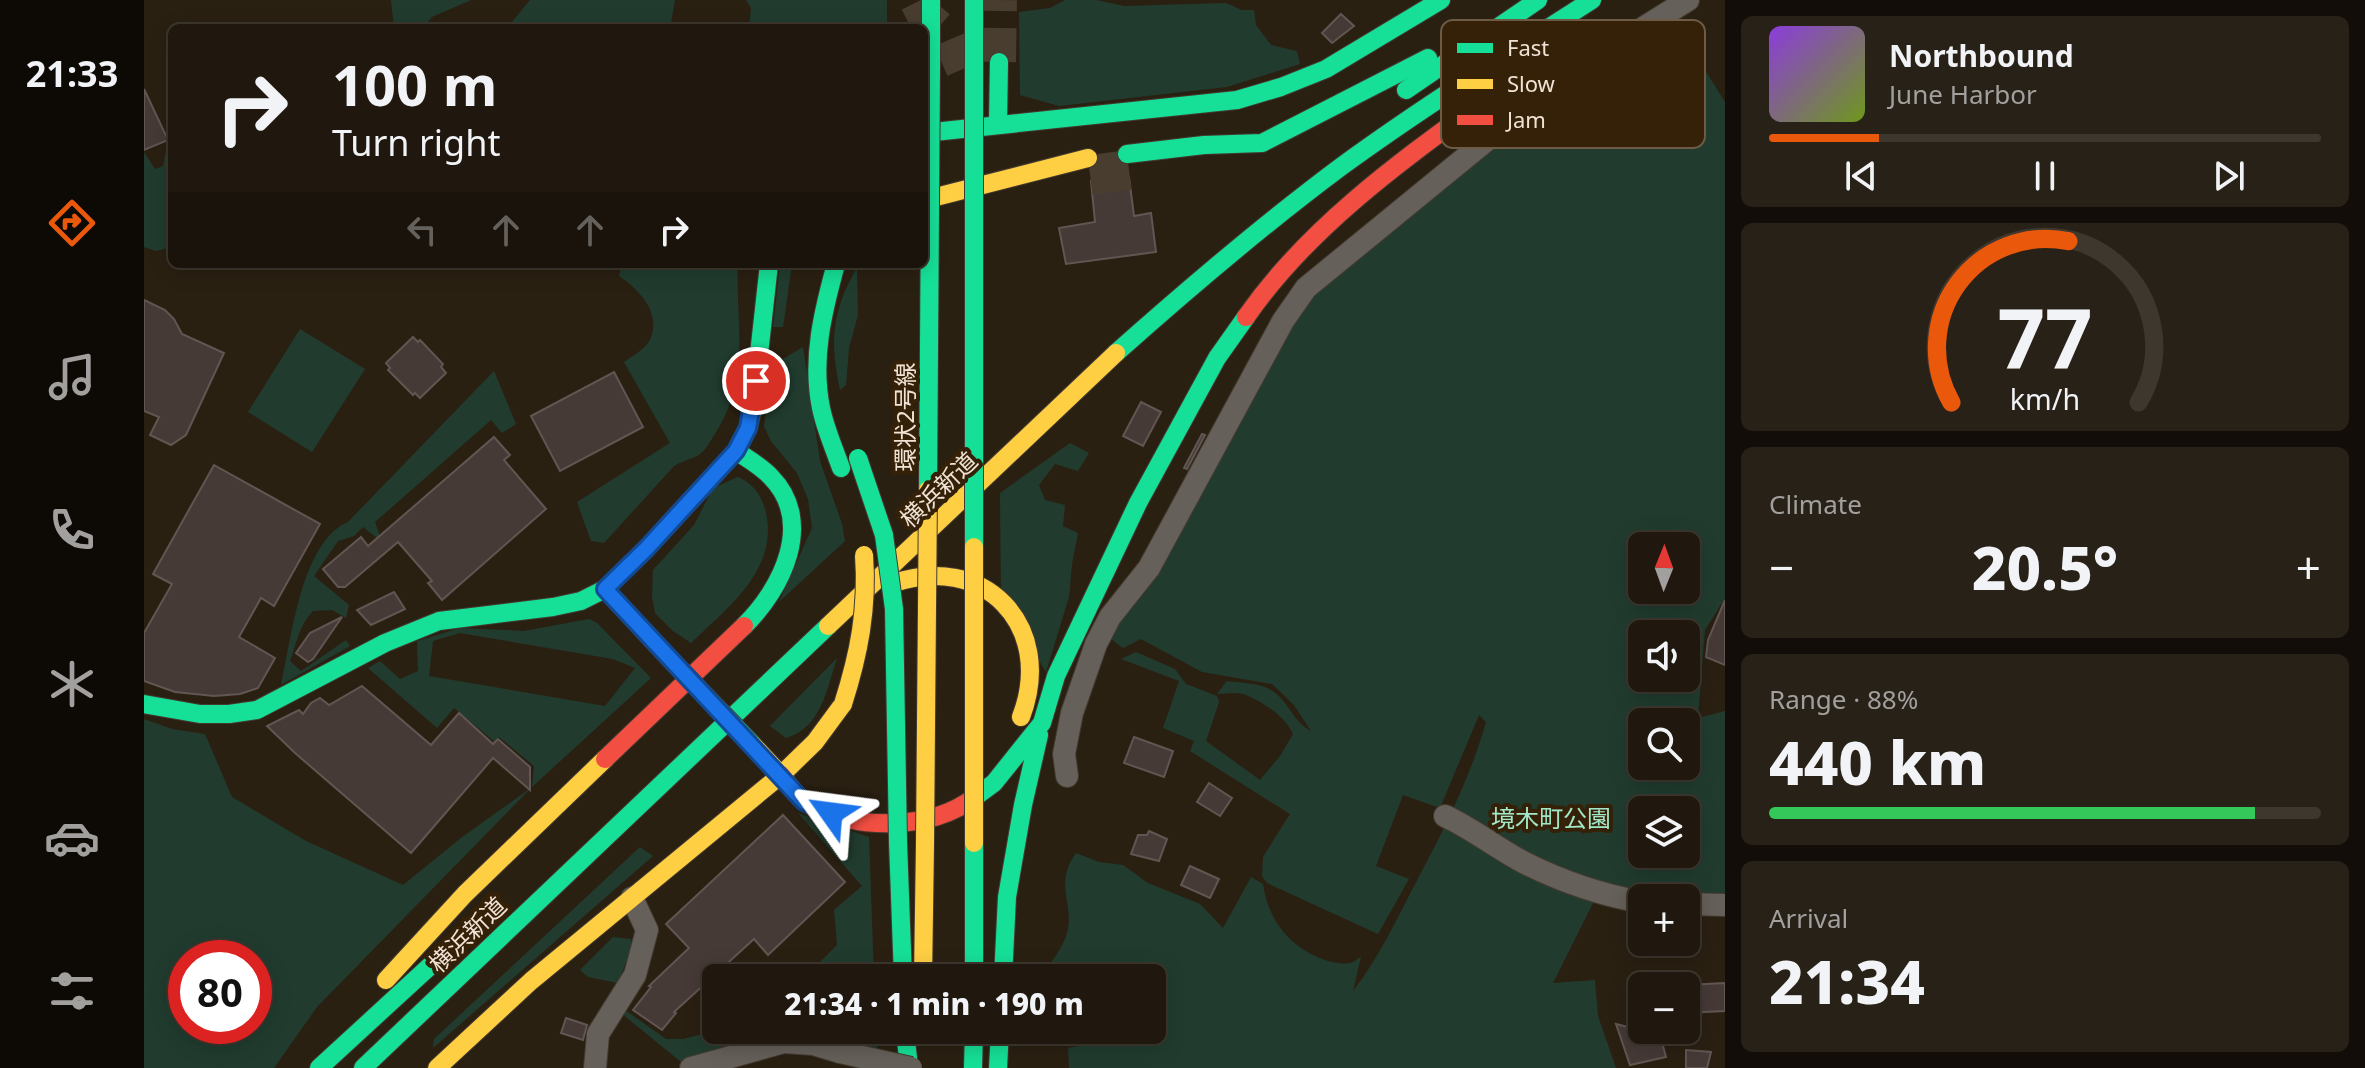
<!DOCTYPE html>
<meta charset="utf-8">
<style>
body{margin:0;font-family:"Noto Sans","Noto Sans JP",sans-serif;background:#282117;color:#f1f3f6;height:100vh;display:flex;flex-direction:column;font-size:30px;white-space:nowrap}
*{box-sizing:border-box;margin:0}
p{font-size:26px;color:#a2a09e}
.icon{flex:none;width:44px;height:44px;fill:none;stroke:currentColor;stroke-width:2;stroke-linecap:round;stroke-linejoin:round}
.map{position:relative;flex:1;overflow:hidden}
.sheet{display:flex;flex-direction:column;gap:16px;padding:16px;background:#120d08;width:640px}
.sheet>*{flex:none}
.guide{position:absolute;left:24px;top:24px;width:760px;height:244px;border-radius:12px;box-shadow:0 4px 20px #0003,0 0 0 2px #3d372e;background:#20180e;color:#f1f3f6;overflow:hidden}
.needle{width:52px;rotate:1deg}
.tools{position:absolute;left:1484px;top:532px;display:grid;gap:16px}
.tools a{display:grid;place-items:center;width:72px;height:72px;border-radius:12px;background:#20180e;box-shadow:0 4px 20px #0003,0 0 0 2px #3d372e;font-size:40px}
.speed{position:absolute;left:24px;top:940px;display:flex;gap:16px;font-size:40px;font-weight:700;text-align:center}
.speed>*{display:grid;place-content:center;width:104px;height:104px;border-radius:50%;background:#20180e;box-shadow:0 4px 20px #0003,0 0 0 2px #3d372e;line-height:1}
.speed .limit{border:12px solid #d22;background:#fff;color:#111}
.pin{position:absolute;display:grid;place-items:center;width:68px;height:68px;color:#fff;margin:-34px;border:4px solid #fff;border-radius:50%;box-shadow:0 2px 8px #0007}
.me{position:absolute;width:88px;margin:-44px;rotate:301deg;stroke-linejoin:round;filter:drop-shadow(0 0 6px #0008)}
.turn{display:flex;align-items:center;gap:28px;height:168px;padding:0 32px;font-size:36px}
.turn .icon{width:104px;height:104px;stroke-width:2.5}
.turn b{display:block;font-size:56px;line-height:68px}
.lanes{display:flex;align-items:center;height:76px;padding:0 32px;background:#0003;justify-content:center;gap:40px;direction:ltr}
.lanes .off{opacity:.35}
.big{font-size:60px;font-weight:800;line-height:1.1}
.sheet .widget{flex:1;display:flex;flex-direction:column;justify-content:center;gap:12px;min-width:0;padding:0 28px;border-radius:12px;background:#282117}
.sheet .dial{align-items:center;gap:0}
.dial svg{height:208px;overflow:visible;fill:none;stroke:#3d372e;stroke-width:7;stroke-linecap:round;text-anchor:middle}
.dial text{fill:#f1f3f6;stroke:none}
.song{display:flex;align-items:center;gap:24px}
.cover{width:96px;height:96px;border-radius:12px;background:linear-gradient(135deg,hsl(270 70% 55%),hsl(80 70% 35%))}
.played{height:8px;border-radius:4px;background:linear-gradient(90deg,#ea580c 20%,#3d372e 20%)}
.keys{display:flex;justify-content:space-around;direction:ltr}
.heat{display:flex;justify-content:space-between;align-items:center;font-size:44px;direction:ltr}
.charge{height:12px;border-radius:6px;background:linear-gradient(90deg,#34c759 88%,#3d372e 0)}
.trip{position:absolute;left:558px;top:964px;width:464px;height:80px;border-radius:12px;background:#20180e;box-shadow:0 4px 20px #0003,0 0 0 2px #3d372e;font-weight:800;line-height:80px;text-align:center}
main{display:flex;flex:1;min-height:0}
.tab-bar{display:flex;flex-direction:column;width:144px;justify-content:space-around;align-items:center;background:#0d0a06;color:#a2a09e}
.tab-bar .icon{width:56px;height:56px}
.tab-bar .selected{color:#ea580c}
.tab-bar b{font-size:36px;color:#f1f3f6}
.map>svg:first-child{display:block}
</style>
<main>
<nav class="tab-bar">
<b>21:33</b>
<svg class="icon selected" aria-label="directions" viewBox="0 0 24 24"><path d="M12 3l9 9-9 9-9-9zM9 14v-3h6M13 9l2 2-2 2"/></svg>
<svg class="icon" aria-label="music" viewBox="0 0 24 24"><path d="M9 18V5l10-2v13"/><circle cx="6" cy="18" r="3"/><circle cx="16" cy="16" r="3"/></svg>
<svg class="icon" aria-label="phone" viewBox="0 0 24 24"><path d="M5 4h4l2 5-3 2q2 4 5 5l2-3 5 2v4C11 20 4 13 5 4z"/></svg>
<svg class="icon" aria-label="climate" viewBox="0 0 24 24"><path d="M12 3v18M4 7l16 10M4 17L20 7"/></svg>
<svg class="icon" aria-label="car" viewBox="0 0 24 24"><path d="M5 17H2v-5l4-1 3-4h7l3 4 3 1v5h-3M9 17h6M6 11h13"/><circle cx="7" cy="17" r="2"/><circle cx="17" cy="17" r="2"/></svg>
<svg class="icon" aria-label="filters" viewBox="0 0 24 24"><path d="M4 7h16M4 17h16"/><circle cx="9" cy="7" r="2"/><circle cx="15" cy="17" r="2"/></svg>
</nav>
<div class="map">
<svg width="1581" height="1068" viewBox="0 0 1581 1068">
<rect width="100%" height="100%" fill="#2a2012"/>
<g fill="#213c2f" fill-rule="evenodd">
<path d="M247,0H327L288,17L279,28H250Z"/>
<path d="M386,0H531L526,28H363Z"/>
<path d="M602,0H743V27L605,28L607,8Z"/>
<path d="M921,0H952L980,6L1082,3L1098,10H1110L1112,25L1127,45L1153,51L1156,64L1083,87L915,106L876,95L875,12L906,8Z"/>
<path d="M1559,67L1581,102V598L1561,630L1554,718L1581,711V910L1542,898L1451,899L1409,983L1451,980L1454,1016L1472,1068H925L924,1048L943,1044L942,1030H1008V978H898C905,964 919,948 923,933C931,903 909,885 932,853L955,862L979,865L1004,883L1056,904L1079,928L1107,877L1119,884C1124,921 1147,948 1181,960C1195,964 1207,967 1217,956L1209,991C1233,960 1250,925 1268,890C1297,835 1325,782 1342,722L1335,715L1296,808L1259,795L1232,866L1265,879L1234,934L1123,883L1118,876L1119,857L1146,814L1046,751L1050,741L1019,728L1035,681L977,659L992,652L1031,669L1042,684L1073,696L1075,702L1062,741L1116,780L1136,756L1149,734C1142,717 1117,700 1099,694C1091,692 1081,694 1073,694L1083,681C1096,683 1117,683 1127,690C1144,700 1150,723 1167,731L1150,705L1128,684L1058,672L997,639L979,648L964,637L978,614L1001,593L1023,556L1138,310L1409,96L1464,84L1486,90L1506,69L1515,78ZM1498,546H1542V590H1498ZM1498,634H1542V678H1498ZM1498,722H1542V766H1498ZM1498,810H1542V854H1498Z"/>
<path d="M0,152L11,169L19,166L21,154L28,152L26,212L28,247L12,251L0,247Z"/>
<path d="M478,264H594C591,326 608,375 572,432C567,440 561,452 553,456C545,460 538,461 530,466L460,543L447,541L433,502L526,443L480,362C490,355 504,348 508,335C515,309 493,288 475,276Z"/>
<path d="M636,264H648L639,327H629Z"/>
<path d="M713,268L714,315L705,348L702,385L696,390C686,342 687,312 713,268Z"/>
<path d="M156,329L221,369L168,452L104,412Z"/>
<path d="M659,347L676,461L698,524L701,541L635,602L668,528L664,499L653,473L627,441L620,426L629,365Z"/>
<path d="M350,371L372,424L358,433L347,420L231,522L236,536L233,538L219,527L210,536L194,541L170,576L205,605L202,618L188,610L169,611C155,625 153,642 146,661L157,671L202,640L206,646L137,685C147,642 157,541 204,522Z"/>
<path d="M926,443L945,453L934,471L911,464L895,485L901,500L921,505L919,526L934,533L928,564L925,597L902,672L857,598L856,493Z"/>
<path d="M594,477C609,484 616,493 621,509C637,568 584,607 547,643L529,631L511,613L508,597L509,570L550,525L569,488Z"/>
<path d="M445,619L453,623L507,678L388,787L173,1007L130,1068H0V719L28,729L61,734L88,797L162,841L259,885L317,838L388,787L390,766L355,737L351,742L310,708L293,728L224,668L236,661L256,679L274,671L273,641L316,628L380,631ZM316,633L469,659L491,668L461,706L285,676L289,641ZM42,958H110V1026H42Z"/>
<path d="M693,658C683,689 677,728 642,738L626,726Z"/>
<path d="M654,813L725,837L730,978H660L693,945L690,910L718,886Z"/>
<path d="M496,847L509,856L289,1048L290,1039Z"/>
<path d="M469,937L487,939V949L474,983L444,977L436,970Z"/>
<path d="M481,1010L522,1039H539L575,1030H732L733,1052L669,1037L537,1062L477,1013Z"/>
</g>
<g fill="#463a37" stroke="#625653" stroke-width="2">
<path d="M1197,14L1210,26L1188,43L1178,33Z"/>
<path d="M0,89L24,140L0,150Z"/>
<path d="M964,167L973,175L985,177L990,216L1007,213L1012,252L922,264L915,228L951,222L947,181L959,175Z"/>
<path d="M0,300L21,310L30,319L38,334L80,353L42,435L27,445L6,435L15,417L0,411Z"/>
<path d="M269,337L274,342L276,340L299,364L297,367L302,373L276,398L271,393L269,395L244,370L246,368L242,363Z"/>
<path d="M470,372L499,427L416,471L387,416Z"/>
<path d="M997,402L1017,412L999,446L979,436Z"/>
<path d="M1058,434L1061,435L1043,469L1040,468Z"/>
<path d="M350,437L366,455L360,460L402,509L298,600L284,583L288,581L254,542L201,587H194L179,569L217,537L224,546Z"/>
<path d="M70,465L176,524L130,606L117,598L95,637L131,658L114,688L96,694L70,696L31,692L0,681V633L28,584L9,574Z"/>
<path d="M250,592L261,609L227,625L213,610Z"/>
<path d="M1581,600V665L1562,657L1564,640Z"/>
<path d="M198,617L169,659L164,662L152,653L166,633Z"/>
<path d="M218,686L287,745L315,713L349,744L354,739L386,767V790L349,758L267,853L151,753L123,726L155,710L159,714L167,703L176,698L185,705Z"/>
<path d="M990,737L1029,751L1020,777L980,763Z"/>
<path d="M1065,783L1088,798L1076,816L1053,802Z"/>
<path d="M639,815L701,882L624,955L610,939L530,1012L532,1013L518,1030L489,1010L507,987L505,986L545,948L522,924Z"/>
<path d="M1005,831L1023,839L1015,861L987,854L994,835H1003Z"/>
<path d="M1046,866L1075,879L1066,898L1037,885Z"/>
<path d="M1581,983V1011L1542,1013V985Z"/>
<path d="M422,1018L443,1025L439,1040L417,1033Z"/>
<path d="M1472,1024L1516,1035L1522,1057L1486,1065Z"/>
<path d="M1542,1050L1567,1052L1563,1068H1542Z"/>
</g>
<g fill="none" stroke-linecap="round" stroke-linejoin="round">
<g stroke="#483d2f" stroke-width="34" stroke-dasharray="34 17" stroke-linecap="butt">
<path d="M773,2L779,14L805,36L819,69"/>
<path d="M855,62L856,0"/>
</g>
<path stroke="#483d2f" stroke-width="40" stroke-dasharray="40 20" stroke-linecap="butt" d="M946,175L985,170"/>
<g stroke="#443a30" stroke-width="24">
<g id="street">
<path d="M923,776L920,754L928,713L952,644L966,617L1005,568L1139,321L1162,288L1349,135L1443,63L1544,0"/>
<path d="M1301,816C1329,829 1354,849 1381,863C1419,882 1457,895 1498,902"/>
<path d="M1542,904L1581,905"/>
<path d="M451,1068L454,1034L491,975L503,930L488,898"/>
<path d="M547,1068L640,1042L669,1044L696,1052"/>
</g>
</g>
<g stroke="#443a30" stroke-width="20">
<g id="fast">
<path d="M787,0V65"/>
<path d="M830,0V58"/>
<path d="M1262,90L1394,0"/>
<path d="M854,124L855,62"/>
<path d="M780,133L1093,100L1137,87L1182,69L1297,0"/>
<path d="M983,154L1060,145L1118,143L1284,58"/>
<path d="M692,264C679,311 667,359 677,408C681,428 690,448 697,468"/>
<path d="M972,353C1045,288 1120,224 1198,166C1279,107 1364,54 1448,0"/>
<path d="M592,451C604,459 617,466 627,477C671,522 638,589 600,626"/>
<path d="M0,704L56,714H85L113,710L241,643L295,621L409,607L437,601L461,589L502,549L592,451L604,428L609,408L625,264"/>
<path d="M831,797L850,783L898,723L912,676L994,503L1073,358L1102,317"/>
<path d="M754,842L759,978"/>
<path d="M830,843V978"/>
<path d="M859,978L863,897L879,805L895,735"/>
<path d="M761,1030L765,1068"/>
<path d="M175,1068L286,966"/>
<path d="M219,1068L684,626"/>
<path d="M829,1068L830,1030"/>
<path d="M854,1068L856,1030"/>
</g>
</g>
<g stroke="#443a30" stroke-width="20">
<g id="slow">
<path d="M780,200L944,158"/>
<path d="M747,584C839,551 912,625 877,717"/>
<path d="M461,589L525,658"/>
<path d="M684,626L972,353"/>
<path d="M637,775L671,742L699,704"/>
<path d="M779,978L781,843"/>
<path d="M242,980L321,894L461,759"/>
<path d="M293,1068L387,981L637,775L607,743"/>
</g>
</g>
<g stroke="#443a30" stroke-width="20">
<g id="jam">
<path d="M1102,317C1166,225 1260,159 1349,94"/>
<path d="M461,759L600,626"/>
<path d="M637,775C644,784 653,797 662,803C710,831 786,831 831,797"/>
</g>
</g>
<use href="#street" stroke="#656059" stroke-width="22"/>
<use href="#fast" stroke="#16e098" stroke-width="18"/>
<use href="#slow" stroke="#ffcf43" stroke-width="18"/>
<use href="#jam" stroke="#f24e42" stroke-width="18"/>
<g stroke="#443a30" stroke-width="24" stroke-linecap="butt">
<path id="street-bridge" d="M696,1052L767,1068"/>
</g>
<g stroke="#443a30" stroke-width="20" stroke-linecap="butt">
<g id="fast-bridge">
<path d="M830,58V547"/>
<path d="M714,458L740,535L750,609L754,842"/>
<path d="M784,490L787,65"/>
<path d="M525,658L607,743"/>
</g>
</g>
<g stroke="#443a30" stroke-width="20" stroke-linecap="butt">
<g id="slow-bridge">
<path d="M830,547V843"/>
<path d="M699,704C715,654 724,608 720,555"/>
<path d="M781,843L784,490"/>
</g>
</g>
<use href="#street-bridge" stroke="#656059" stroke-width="22"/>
<use href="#fast-bridge" stroke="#16e098" stroke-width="18"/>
<use href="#slow-bridge" stroke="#ffcf43" stroke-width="18"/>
</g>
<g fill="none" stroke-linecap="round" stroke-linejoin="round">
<g stroke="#114b97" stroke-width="20">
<path id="route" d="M612,381L604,428L592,451L502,549L461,589L660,802L687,813"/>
</g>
<use href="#route" stroke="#1a73e8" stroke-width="14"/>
</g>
<g text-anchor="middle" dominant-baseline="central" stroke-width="8" stroke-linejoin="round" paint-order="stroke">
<g font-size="24" fill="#f0e2d4" stroke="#352108">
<text transform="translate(760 417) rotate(-90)">環状2号線</text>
<text transform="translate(794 489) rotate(-44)">横浜新道</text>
<text transform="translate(323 934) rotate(-44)">横浜新道</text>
</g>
<g font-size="24" fill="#a2e7c8" stroke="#352108">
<text x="1407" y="817">境木町公園</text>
</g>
</g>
<rect x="1297" y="20" width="264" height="128" rx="12" fill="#352108" stroke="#6d5b45" stroke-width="2"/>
<rect x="1313" y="43" width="36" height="10" fill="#16e098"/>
<rect x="1313" y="79" width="36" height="10" fill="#ffcf43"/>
<rect x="1313" y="115" width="36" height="10" fill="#f24e42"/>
<g font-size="22" fill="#f0e2d4">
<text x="1363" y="56">Fast</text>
<text x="1363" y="92">Slow</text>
<text x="1363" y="128">Jam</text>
</g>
</svg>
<div class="tools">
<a><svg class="needle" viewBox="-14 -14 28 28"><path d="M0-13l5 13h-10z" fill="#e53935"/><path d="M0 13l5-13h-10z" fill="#a2a09e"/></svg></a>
<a><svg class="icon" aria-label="sound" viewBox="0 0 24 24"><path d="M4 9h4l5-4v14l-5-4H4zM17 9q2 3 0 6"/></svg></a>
<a><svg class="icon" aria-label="search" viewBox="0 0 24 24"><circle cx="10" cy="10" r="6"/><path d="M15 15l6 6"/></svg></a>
<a><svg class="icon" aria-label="layers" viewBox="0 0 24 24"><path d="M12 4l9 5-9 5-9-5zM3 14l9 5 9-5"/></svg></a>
<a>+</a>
<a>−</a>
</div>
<div class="speed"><div class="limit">80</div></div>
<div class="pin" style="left:612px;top:381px;background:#d93025"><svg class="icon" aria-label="arrive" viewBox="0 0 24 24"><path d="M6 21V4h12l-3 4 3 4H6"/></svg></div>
<svg class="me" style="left:687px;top:813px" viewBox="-20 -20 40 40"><path d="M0-17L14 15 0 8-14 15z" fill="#1a73e8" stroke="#fff" stroke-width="4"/></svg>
<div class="trip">21:34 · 1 min · 190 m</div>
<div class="guide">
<div class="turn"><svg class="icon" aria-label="right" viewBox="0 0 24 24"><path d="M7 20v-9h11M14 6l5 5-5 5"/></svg><div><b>100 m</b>Turn right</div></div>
<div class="lanes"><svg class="icon off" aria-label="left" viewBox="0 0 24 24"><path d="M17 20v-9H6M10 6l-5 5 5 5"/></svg><svg class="icon off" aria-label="ahead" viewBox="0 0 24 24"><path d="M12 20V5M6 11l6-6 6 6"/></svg><svg class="icon off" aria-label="ahead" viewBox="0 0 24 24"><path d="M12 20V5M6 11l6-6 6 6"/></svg><svg class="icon" aria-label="right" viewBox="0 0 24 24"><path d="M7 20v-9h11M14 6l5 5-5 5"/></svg></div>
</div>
</div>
<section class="sheet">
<div class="widget">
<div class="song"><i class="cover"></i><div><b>Northbound</b><p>June Harbor</p></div></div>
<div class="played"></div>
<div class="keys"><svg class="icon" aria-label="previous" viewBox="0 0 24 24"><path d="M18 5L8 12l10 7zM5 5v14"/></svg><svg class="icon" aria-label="pause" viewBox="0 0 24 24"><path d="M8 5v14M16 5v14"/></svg><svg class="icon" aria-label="next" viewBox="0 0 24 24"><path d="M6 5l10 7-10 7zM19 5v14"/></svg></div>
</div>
<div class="widget dial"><svg viewBox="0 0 100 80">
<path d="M14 69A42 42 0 1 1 86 69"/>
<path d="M14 69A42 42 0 0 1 59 7" stroke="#ea580c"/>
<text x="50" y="56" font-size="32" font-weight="700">77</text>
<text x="50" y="72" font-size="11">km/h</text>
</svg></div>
<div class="widget"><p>Climate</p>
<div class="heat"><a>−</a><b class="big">20.5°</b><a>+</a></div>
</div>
<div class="widget"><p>Range · 88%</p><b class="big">440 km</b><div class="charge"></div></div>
<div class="widget"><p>Arrival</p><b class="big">21:34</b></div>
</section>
</main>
